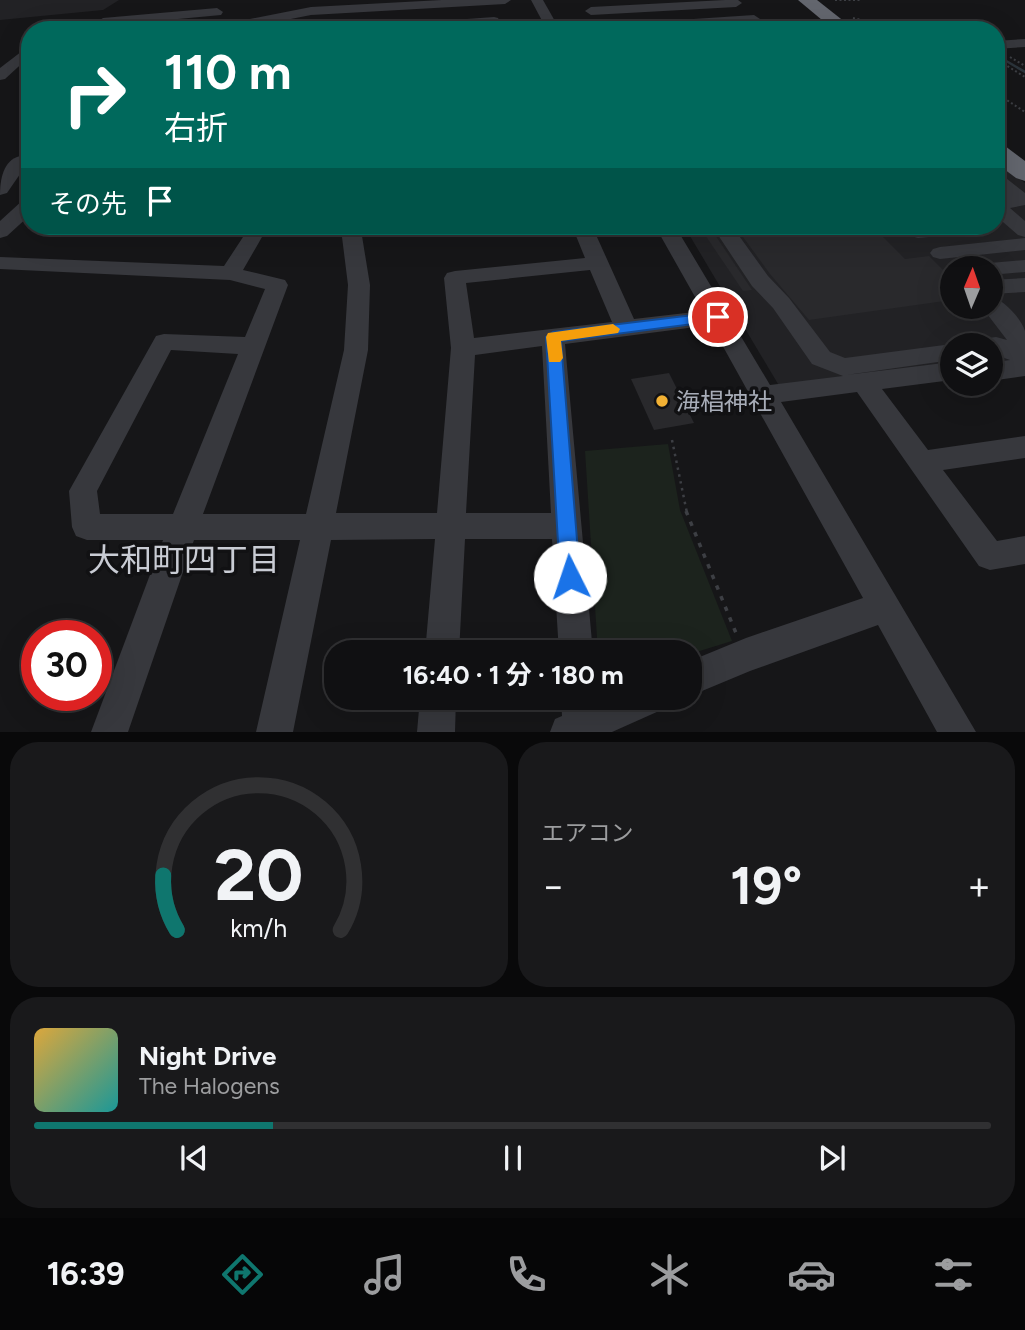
<!DOCTYPE html>
<html lang="ja">
<meta charset="utf-8">
<style>
body{margin:0;font-family:Figtree,"Noto Sans JP",sans-serif;background:#19191b;color:#f1f3f6;height:100vh;display:flex;flex-direction:column;font-size:26px;white-space:nowrap}
*{box-sizing:border-box;margin:0}
p{font-size:23px;color:#9c9d9f}
.icon{flex:none;width:38px;height:38px;fill:none;stroke:currentColor;stroke-width:2;stroke-linecap:round;stroke-linejoin:round}
.map{position:relative;height:732px;overflow:hidden}
.side{display:flex;flex-direction:column;gap:10px;padding:10px;background:#09090a;flex:1}
.side>*{flex:none}
.top-card{position:absolute;left:21px;top:21px;width:984px;height:214px;border-radius:28px;box-shadow:0 7px 28px #0002,0 0 0 2px #303032;background:#00695c;color:#fff;overflow:hidden}
.needle{width:46px;rotate:2deg}
.tools{position:absolute;left:940px;top:256px;display:grid;gap:14px}
.tools a{display:grid;place-items:center;width:63px;height:63px;border-radius:50%;background:#101012;box-shadow:0 7px 28px #0002,0 0 0 2px #303032;font-size:35px}
.speed{position:absolute;left:21px;top:620px;display:flex;gap:14px;font-size:35px;font-weight:700;text-align:center}
.speed>*{display:grid;place-content:center;width:91px;height:91px;border-radius:50%;background:#101012;box-shadow:0 7px 28px #0002,0 0 0 2px #303032;line-height:1}
.speed .limit{border:10px solid #d22;background:#fff;color:#111}
.pin{position:absolute;display:grid;place-items:center;width:60px;height:60px;color:#fff;margin:-30px;border:4px solid #fff;border-radius:50%;box-shadow:0 2px 7px #0007}
.me{position:absolute;width:77px;margin:-38px;rotate:356deg;stroke-linejoin:round;filter:drop-shadow(0 0 5px #0008)}
.turn{display:flex;align-items:center;gap:24px;height:147px;padding:0 28px;font-size:32px}
.turn .icon{width:91px;height:91px;stroke-width:2.5}
.turn b{display:block;font-size:49px;line-height:60px}
.then{display:flex;align-items:center;height:66px;padding:0 28px;background:#0003;gap:14px;font-size:26px}
.big{font-size:52px;font-weight:700;line-height:1.1}
.side .tile{flex:1;display:flex;flex-direction:column;justify-content:center;gap:10px;min-width:0;padding:0 24px;border-radius:28px;background:#19191b}
.side .dial{align-items:center;gap:0}
.dial svg{height:182px;overflow:visible;fill:none;stroke:#303032;stroke-width:7;stroke-linecap:round;text-anchor:middle}
.dial text{fill:#f1f3f6;stroke:none}
.song{display:flex;align-items:center;gap:21px}
.cover{width:84px;height:84px;border-radius:10px;background:linear-gradient(135deg,hsl(40 70% 55%),hsl(180 70% 35%))}
.played{height:7px;border-radius:4px;background:linear-gradient(90deg,#0f766e 25%,#303032 25%)}
.keys{display:flex;justify-content:space-around;direction:ltr}
.heat{display:flex;justify-content:space-between;align-items:center;font-size:38px;direction:ltr}
.side .tiles{flex:1;display:grid;gap:10px;grid-template-columns:1fr 1fr}
.tile:last-child{grid-column:span 2}
.trip{position:absolute;left:324px;top:640px;width:378px;height:70px;border-radius:28px;background:#101012;box-shadow:0 7px 28px #0002,0 0 0 2px #303032;font-weight:700;line-height:70px;text-align:center}
.tab-bar{display:flex;height:112px;justify-content:space-around;align-items:center;background:#060607;color:#9c9d9f}
.tab-bar .icon{width:49px;height:49px}
.tab-bar .selected{color:#0f766e}
.tab-bar b{font-size:32px;color:#f1f3f6}
.map>svg:first-child{display:block}
</style>
<div class="map">
<svg width="1025" height="732" viewBox="0 0 1025 732">
<rect width="100%" height="100%" fill="#161618"/>
<g fill="#222225" fill-rule="evenodd">
<path d="M0,0H119L103,10L0,20Z"/>
<path d="M996,161L1025,183V361L991,366L990,345H952V371L781,389L684,226H996ZM952,268H990V306H952Z"/>
</g>
<path fill="#1c231d" d="M668,444L680,510L732,641L690,654L598,653L585,451Z"/>
<g fill="none" stroke-linecap="round" stroke-linejoin="round">
<path stroke="#2c353c" stroke-width="2.5" d="M996,55L1025,72"/>
</g>
<g fill="#29292c">
<path d="M699,226H709L752,290L743,291Z"/>
<path d="M735,226H872L905,259L929,256L952,279V300L809,320L770,274Z"/>
<path d="M669,373L694,423L654,430L631,379Z"/>
</g>
<g fill="none" stroke-linecap="round" stroke-linejoin="round">
<g stroke="#3d3f44" stroke-width="2" stroke-dasharray="2 2.5" stroke-linecap="butt">
<path d="M835,0H861"/>
<path d="M853,18L907,30"/>
<path d="M1010,57L1025,66"/>
<path d="M996,59L1025,77"/>
<path d="M996,93L1025,112"/>
</g>
<path stroke="#3d3f44" stroke-width="2.5" stroke-dasharray="2.5 4.5" stroke-linecap="butt" d="M672,440L687,513"/>
<path stroke="#3d3f44" stroke-width="3.5" stroke-dasharray="4.5 7" stroke-linecap="butt" d="M686,511L736,633"/>
<g fill="#37383d" fill-rule="evenodd">
<path d="M442,0H511L505,4L311,15L235,30H189L195,26L230,23L311,7Z"/>
<path d="M531,0H543L560,30H547Z"/>
<path d="M725,0H738L742,3L736,7L591,15L585,11L591,7Z"/>
<path d="M217,8L223,12L221,15L103,26L97,22L103,18Z"/>
<path d="M754,15L760,19L758,22L649,30L597,29L603,25Z"/>
<path d="M494,17L498,18L504,30H491L489,25L427,30H366L372,26Z"/>
<path d="M1025,39V47L996,49V41Z"/>
<path d="M30,45V56L5,79L0,80V68Z"/>
<path d="M20,156L29,161L7,193L0,195C0,180 3,160 20,156Z"/>
<path d="M996,174L1002,175L1025,193V205L1010,208L1025,221V237L1018,235L996,216V199L1007,197L996,188Z"/>
<path d="M30,198V215L7,236L0,238V221L23,200Z"/>
<path d="M202,226H415L405,232L362,236L370,285L368,350L336,513H437L451,348L444,278L447,273L455,271L585,258L572,226H592L634,319L703,311L655,226H675L770,385L843,376L812,364L773,308L752,286L712,226H732L768,276L789,298L830,352L845,358L952,344L956,345H952V360L846,375L952,362V380L882,389L928,450L1025,436V458L943,470L997,541L1025,536V564L990,570L979,566L857,392L781,402L976,732H937L878,625L750,671L690,696V661L746,638L863,598L711,325L565,344L593,653H559L552,539H465L459,653H425L435,539L331,540L293,732H256L300,540H194L128,732H91L163,540H87L76,536L72,527L69,491L156,336L164,334L245,337L265,289L230,280L0,269V257L224,266L243,237L205,230ZM270,235L342,237L348,285L344,350L306,514H203L288,285L285,280L243,270L262,237ZM590,270L612,322L474,338L466,283ZM542,346L551,513H466L475,355ZM171,350L238,354L173,514H100L97,491Z"/>
<path d="M921,226H993L983,232L918,238L911,236L908,232L911,228Z"/>
<path d="M1025,238V250L940,259L933,257L930,253L933,249L940,247Z"/>
<path d="M1025,260V272L990,275V268H980L990,263Z"/>
<path d="M1025,278V292L990,294V280Z"/>
<path d="M990,296C1003,299 1021,318 1025,331C1025,343 1025,363 1025,376L990,381V363L1010,360L990,353V345H978L982,339L996,337L1007,340L981,306H990Z"/>
<path d="M420,698H456L455,732H417Z"/>
<path d="M561,698H597V701L603,698H664L659,711L612,732H550L555,719L562,716Z"/>
</g>
<g fill="#63666e" fill-rule="evenodd">
<path d="M798,0H817L855,30H834Z"/>
<path d="M996,144L1005,146L1025,161V181L1016,178L996,163Z"/>
</g>
</g>
<path fill="#1a73e8" stroke="#114b97" stroke-width="2" d="M718,312L724,313L726,317L724,320L561,341L580,577L577,583L570,586L563,583L560,577L546,337L553,332Z"/>
<path fill="#f59e0b" d="M613,324L620,329L618,333L561,341L563,358L560,362H549L546,337L548,333Z"/>
<circle fill="#f2b134" stroke="#111113" stroke-width="2.5" cx="662" cy="401" r="7"/>
<g text-anchor="middle" dominant-baseline="central" stroke-width="7" stroke-linejoin="round" paint-order="stroke">
<g font-size="24" fill="#a8adb8" stroke="#111113" text-anchor="start">
<text x="676" y="401">海椙神社</text>
</g>
<g font-size="32" fill="#c9ccd4" stroke="#111113">
<text x="184" y="560">大和町四丁目</text>
</g>
</g>
</svg>
<div class="tools">
<a><svg class="needle" viewBox="-14 -14 28 28"><path d="M0-13l5 13h-10z" fill="#e53935"/><path d="M0 13l5-13h-10z" fill="#9c9d9f"/></svg></a>
<a><svg class="icon" aria-label="layers" viewBox="0 0 24 24"><path d="M12 4l9 5-9 5-9-5zM3 14l9 5 9-5"/></svg></a>
</div>
<div class="speed"><div class="limit">30</div></div>
<div class="pin" style="left:718px;top:317px;background:#d93025"><svg class="icon" aria-label="arrive" viewBox="0 0 24 24"><path d="M6 21V4h12l-3 4 3 4H6"/></svg></div>
<svg class="me" style="left:570px;top:577px" viewBox="-20 -20 40 40"><circle r="19" fill="#fff"/><path d="M0-13L10 11 0 6-10 11z" fill="#1a73e8"/></svg>
<div class="trip">16:40 · 1 分 · 180 m</div>
<div class="top-card">
<div class="turn"><svg class="icon" aria-label="right" viewBox="0 0 24 24"><path d="M7 20v-9h11M14 6l5 5-5 5"/></svg><div><b>110 m</b>右折</div></div>
<div class="then">その先<svg class="icon" aria-label="arrive" viewBox="0 0 24 24"><path d="M6 21V4h12l-3 4 3 4H6"/></svg></div>
</div>
</div>
<section class="side">
<div class="tiles">
<div class="tile dial"><svg viewBox="0 0 100 80">
<path d="M14 69A42 42 0 1 1 86 69"/>
<path d="M14 69A42 42 0 0 1 8 45" stroke="#0f766e"/>
<text x="50" y="56" font-size="32" font-weight="700">20</text>
<text x="50" y="72" font-size="11">km/h</text>
</svg></div>
<div class="tile"><p>エアコン</p>
<div class="heat"><a>−</a><b class="big">19°</b><a>+</a></div>
</div>
<div class="tile">
<div class="song"><i class="cover"></i><div><b>Night Drive</b><p>The Halogens</p></div></div>
<div class="played"></div>
<div class="keys"><svg class="icon" aria-label="previous" viewBox="0 0 24 24"><path d="M18 5L8 12l10 7zM5 5v14"/></svg><svg class="icon" aria-label="pause" viewBox="0 0 24 24"><path d="M8 5v14M16 5v14"/></svg><svg class="icon" aria-label="next" viewBox="0 0 24 24"><path d="M6 5l10 7-10 7zM19 5v14"/></svg></div>
</div>
</div>
</section>
<nav class="tab-bar">
<b>16:39</b>
<svg class="icon selected" aria-label="directions" viewBox="0 0 24 24"><path d="M12 3l9 9-9 9-9-9zM9 14v-3h6M13 9l2 2-2 2"/></svg>
<svg class="icon" aria-label="music" viewBox="0 0 24 24"><path d="M9 18V5l10-2v13"/><circle cx="6" cy="18" r="3"/><circle cx="16" cy="16" r="3"/></svg>
<svg class="icon" aria-label="phone" viewBox="0 0 24 24"><path d="M5 4h4l2 5-3 2q2 4 5 5l2-3 5 2v4C11 20 4 13 5 4z"/></svg>
<svg class="icon" aria-label="climate" viewBox="0 0 24 24"><path d="M12 3v18M4 7l16 10M4 17L20 7"/></svg>
<svg class="icon" aria-label="car" viewBox="0 0 24 24"><path d="M5 17H2v-5l4-1 3-4h7l3 4 3 1v5h-3M9 17h6M6 11h13"/><circle cx="7" cy="17" r="2"/><circle cx="17" cy="17" r="2"/></svg>
<svg class="icon" aria-label="filters" viewBox="0 0 24 24"><path d="M4 7h16M4 17h16"/><circle cx="9" cy="7" r="2"/><circle cx="15" cy="17" r="2"/></svg>
</nav>
